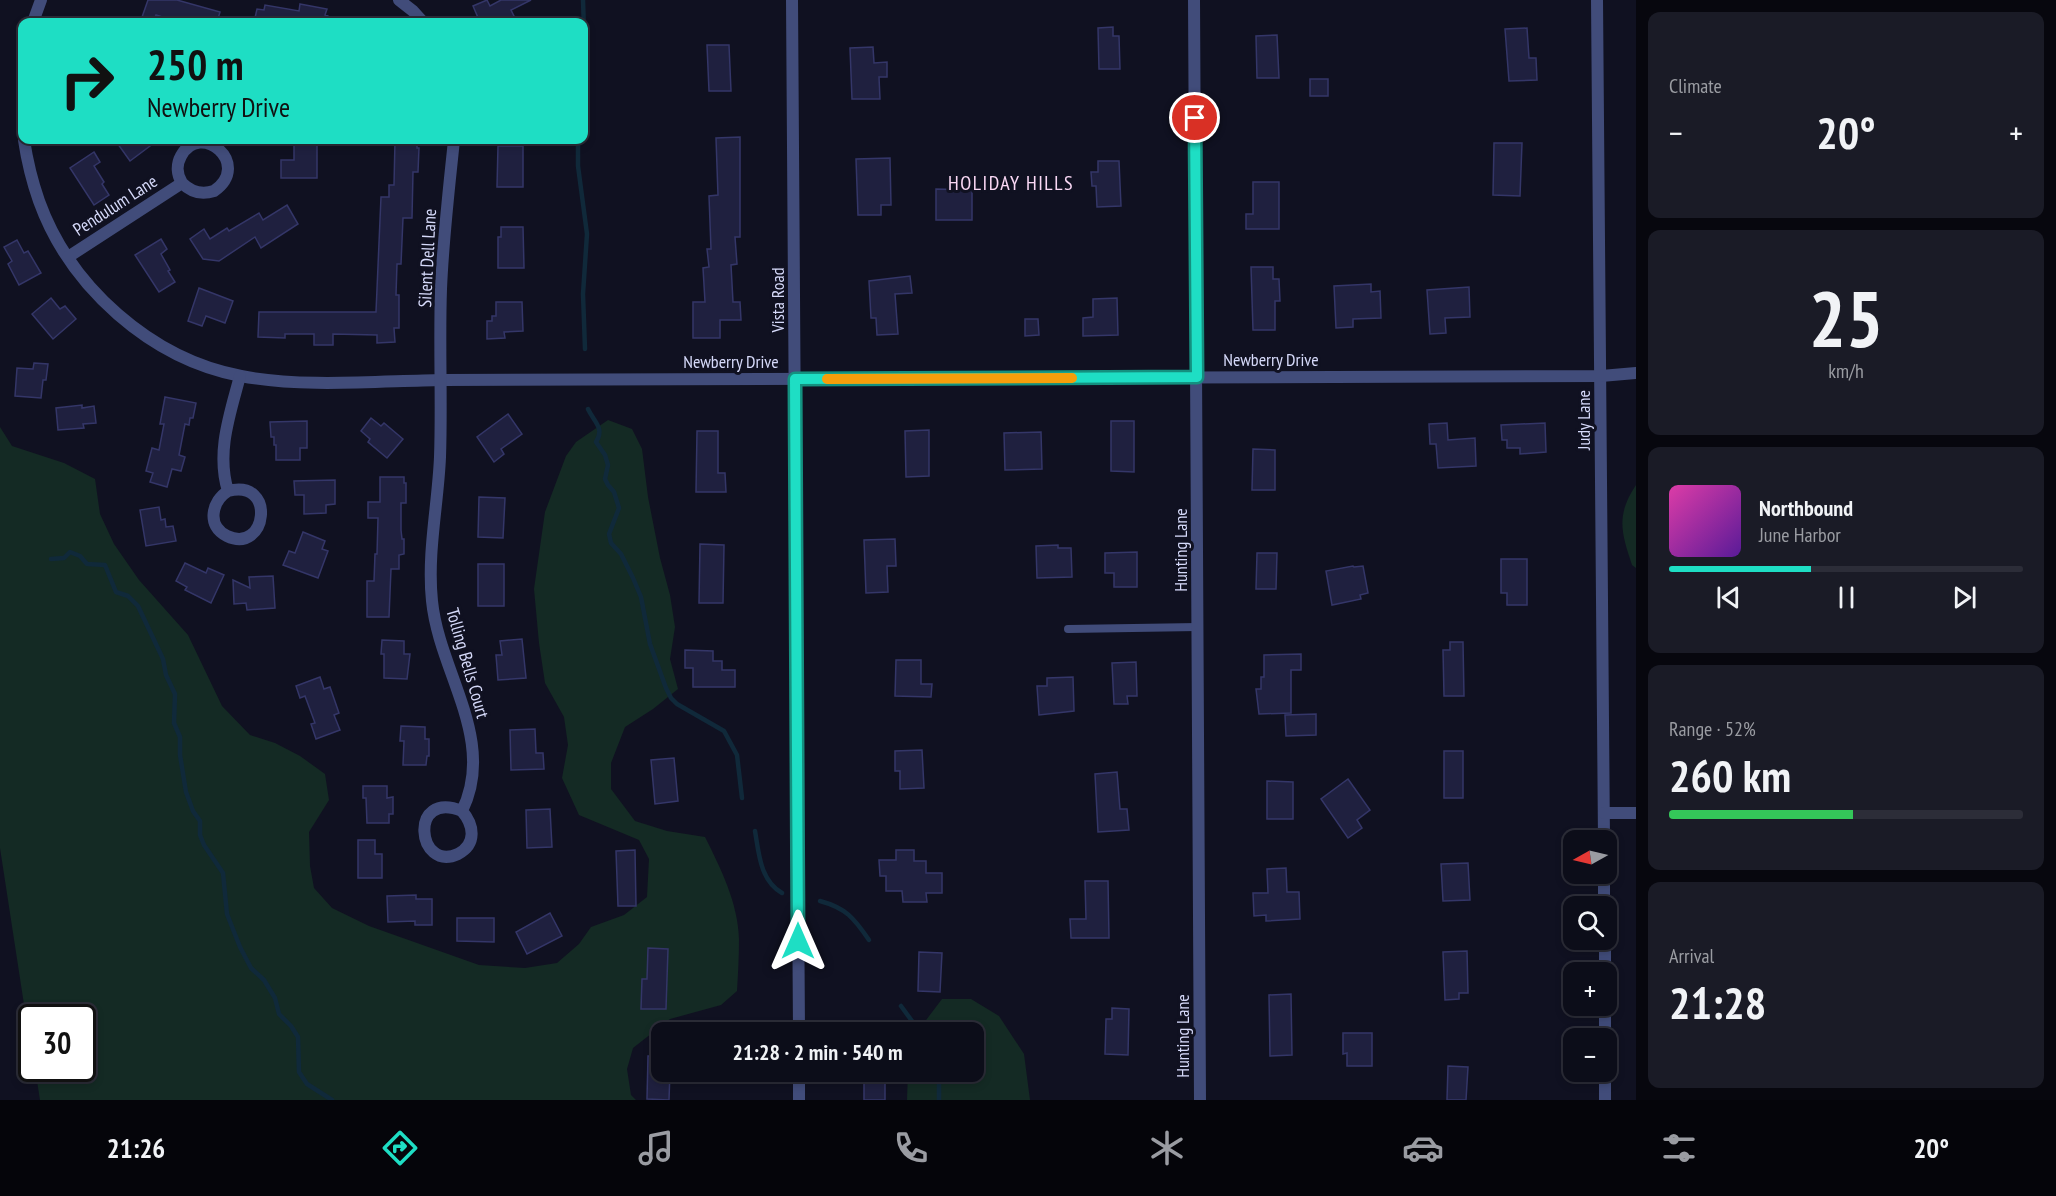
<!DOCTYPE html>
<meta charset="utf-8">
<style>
body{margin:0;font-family:"PT Sans Narrow",sans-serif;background:#1a1b26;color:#f1f3f6;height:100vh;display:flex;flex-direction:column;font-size:22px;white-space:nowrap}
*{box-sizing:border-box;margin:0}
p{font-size:20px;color:#9a9ca2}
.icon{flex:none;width:33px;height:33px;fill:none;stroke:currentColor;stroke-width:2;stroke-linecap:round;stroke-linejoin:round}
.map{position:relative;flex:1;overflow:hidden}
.details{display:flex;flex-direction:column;gap:12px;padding:12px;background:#07070e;width:420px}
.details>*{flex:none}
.guide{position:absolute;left:18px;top:18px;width:570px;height:126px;border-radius:12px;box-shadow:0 3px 9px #0003,0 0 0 2px #2c2d38;background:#1edec4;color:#111;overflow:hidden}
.needle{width:39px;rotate:262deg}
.buttons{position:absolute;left:1563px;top:830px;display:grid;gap:12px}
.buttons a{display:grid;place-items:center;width:54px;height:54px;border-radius:12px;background:#0c0d19;box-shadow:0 3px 9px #0003,0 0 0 2px #2c2d38;font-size:30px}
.speed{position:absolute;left:18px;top:1004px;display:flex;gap:12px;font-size:30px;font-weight:700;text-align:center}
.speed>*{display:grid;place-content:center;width:78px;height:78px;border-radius:50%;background:#0c0d19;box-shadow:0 3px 9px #0003,0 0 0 2px #2c2d38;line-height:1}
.speed .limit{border:3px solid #111;border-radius:9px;background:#fff;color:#111}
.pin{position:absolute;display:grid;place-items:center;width:51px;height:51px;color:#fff;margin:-26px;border:3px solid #fff;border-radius:50%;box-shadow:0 2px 6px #0007}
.me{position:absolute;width:66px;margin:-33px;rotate:0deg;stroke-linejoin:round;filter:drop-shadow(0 0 4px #0008)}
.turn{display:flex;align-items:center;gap:21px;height:126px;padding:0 30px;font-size:27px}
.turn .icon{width:78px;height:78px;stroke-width:2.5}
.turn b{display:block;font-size:42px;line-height:51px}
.big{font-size:45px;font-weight:700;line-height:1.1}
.details .card{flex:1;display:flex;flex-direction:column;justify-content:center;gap:9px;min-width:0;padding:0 21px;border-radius:12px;background:#1a1b26}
.details .dial{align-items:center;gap:0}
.dial b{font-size:78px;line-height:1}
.song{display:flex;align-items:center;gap:18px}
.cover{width:72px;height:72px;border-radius:9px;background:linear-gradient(135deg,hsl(320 70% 55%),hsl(270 70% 35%))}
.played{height:6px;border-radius:3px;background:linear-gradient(90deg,#1edec4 40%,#2c2d38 40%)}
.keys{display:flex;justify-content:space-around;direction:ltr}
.heat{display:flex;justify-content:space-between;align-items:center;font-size:33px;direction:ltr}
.charge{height:9px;border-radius:4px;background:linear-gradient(90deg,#34c759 52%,#2c2d38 0)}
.trip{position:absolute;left:651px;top:1022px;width:333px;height:60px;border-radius:12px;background:#0c0d19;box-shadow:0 3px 9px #0003,0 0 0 2px #2c2d38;font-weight:700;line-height:60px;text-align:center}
.menu{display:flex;height:96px;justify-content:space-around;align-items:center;background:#05050a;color:#9a9ca2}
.menu .icon{width:42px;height:42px}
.menu .active{color:#1edec4}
.menu b{font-size:27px;color:#f1f3f6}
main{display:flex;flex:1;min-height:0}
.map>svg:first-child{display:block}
</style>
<main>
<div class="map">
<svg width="1636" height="1100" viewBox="0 0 1636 1100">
<rect width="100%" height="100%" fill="#101121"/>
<g fill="#142a24">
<path d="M608,420L632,429L642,449L648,497L660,558L670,595L675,627L670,659L678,689L653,709L625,727L611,763V789L635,821L667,831L705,837C721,869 738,903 739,939C739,957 738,974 737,991L721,1005L670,1019L633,1048L627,1069L631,1095L636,1100H40L35,1068H82V1017H32L31,1050L0,848V427L12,446L64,463L95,479L100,514L114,544L139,580L188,635L222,706L250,735L275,743L300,756L325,774L329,800L309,832L310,866L314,888L332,908L369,926L479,965L525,968L557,963L579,944L591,927L624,915L647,897L649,859L639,840L579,815L562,778L568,745L564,717L545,683L539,643L534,589L545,512L566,456L576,442Z"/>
<path d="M1636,485V568L1632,565C1621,532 1616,515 1636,485Z"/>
<path d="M942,999H971L999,1016L1024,1054L1030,1100H907L908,1071H974V1032H917Z"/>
</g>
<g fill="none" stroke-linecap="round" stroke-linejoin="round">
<g stroke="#10293a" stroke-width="4.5">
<path d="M583,0L584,30"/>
<path d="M578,140V166L587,234L583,294L585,349"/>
<path d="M588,409C594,422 605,428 596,442L605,455L608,465L605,479L608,485L614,492L619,508L609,534L611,543L621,554L633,578L641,597L650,644L666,688L671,698L677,704L724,731L737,755L742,798"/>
<path d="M51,559L64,558L70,552L80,556L87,564L105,565L116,592L128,596L138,606L163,659L166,675L175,694L174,723L180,737V755L186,792L193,811L200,821V835L204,845L223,873L227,914L240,947L251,968L264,980L275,998L279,1014L291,1026L298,1037L299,1072L307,1084L332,1100"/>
<path d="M755,831C759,854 760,880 782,893"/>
<path d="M820,901C846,908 854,918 869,940"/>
<path d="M901,1006L920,1032"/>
<path d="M939,1100V1071"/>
</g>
</g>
<g fill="#1f203f" stroke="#343668" stroke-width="1.5">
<path d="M148,0H177L220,12L217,22H178L156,15L153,22H148L141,20Z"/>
<path d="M487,0L490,6L501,0H531L511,10L517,22H490L487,17L479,20L473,6Z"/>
<path d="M300,4L327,9L325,15L328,16V22H254L257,9L264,10L265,5L299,11Z"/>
<path d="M1113,27V36H1119L1120,69H1099L1098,28Z"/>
<path d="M1527,28L1529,58H1536L1537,80L1509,81L1505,29Z"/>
<path d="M1277,35L1279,78H1257L1256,36Z"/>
<path d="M707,45H729L731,91H709Z"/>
<path d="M873,47L874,63L887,62V77H879L880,99H852L850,48Z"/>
<rect x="1310" y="79" width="18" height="17"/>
<path d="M740,137V237H735L737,264L731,265L733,302H740L741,320H720V338H693V302H705L703,268L709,267L707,249H711L709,196L718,195L716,138Z"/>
<path d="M115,140H158L130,161Z"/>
<path d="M395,140H417V148H419L418,172H413L412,218H403L401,264H397L396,295H399V328H394L395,342L377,343V335L333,334V345H314V334H285V338L258,337L259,312H376L381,197H389V185H394Z"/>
<path d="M294,143H317V178H281V160H294Z"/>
<path d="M1494,143H1522L1520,196L1493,195Z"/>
<path d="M498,146H523V187H497Z"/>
<path d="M94,152L100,162L94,166L104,182L102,184L109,195L94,205L70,168Z"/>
<path d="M890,158L891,205H881V215H858L856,159Z"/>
<path d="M1098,161H1119L1121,206L1097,207L1096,186H1092L1091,172H1098Z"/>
<path d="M1253,182H1279V229H1246V214H1253Z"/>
<path d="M936,189L972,190V220H936Z"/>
<path d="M287,205L298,224L261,248L255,237L219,261L203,259L190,239L204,229L210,239L227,228L229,231L259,213L263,220Z"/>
<path d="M501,227H523L524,268H498V237H501Z"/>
<path d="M161,239L167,249L161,254L170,270L168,271L175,282L159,292L135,255Z"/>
<path d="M17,240L24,253L28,251L41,273L19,285L8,264L12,261L4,247Z"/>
<path d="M1251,267H1273V279H1279L1280,301H1275V330H1253Z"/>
<path d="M910,276L912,293L895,294L898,334L877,335L876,318H871L869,281Z"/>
<path d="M1371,284V292L1380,291L1381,318L1353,319V327L1336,328L1334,286Z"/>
<path d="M1469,287L1470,317L1445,318L1446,333L1430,334L1427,290Z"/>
<path d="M199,288L233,301L225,323L206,316L202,326L188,321Z"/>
<path d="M51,298L60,309L65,306L76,319L53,339L32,314Z"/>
<path d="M1117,298L1118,335L1083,336V318L1093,317V299Z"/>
<path d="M496,302H522L523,331L504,332L505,338L487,339V321H492V316H496Z"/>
<path d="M1025,319H1038L1039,335L1025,336Z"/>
<path d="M34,363L48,364L46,380H43L41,398L15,396L17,368L33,369Z"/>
<path d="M165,397L196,403L193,418H190L189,425L185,424L179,455L185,457L181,471L172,469L167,487L150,482L153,473L146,471L152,448L159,450L164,424H160Z"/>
<path d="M82,405V408L94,406L96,423L83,424L84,428L58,430L56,408Z"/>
<path d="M508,414L522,434L501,449L504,454L494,462L477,437Z"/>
<path d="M371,418L381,426L384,423L403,439L387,458L368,442L370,439L361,431Z"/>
<path d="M307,421V448H300V460H276V445H274V437H271L270,422Z"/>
<path d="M1111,421H1134V472L1111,471Z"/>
<path d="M1447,423L1448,440L1475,438L1476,466L1438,468L1436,444H1430L1429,424Z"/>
<path d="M1545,423L1546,452L1520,454V448H1507V440H1502L1501,425Z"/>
<path d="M929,430V476L906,477L905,431Z"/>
<path d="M697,431H718V473H725L726,492H696Z"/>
<path d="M1041,432L1042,469L1005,470L1004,433Z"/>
<path d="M1253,449L1275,450V490H1252Z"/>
<path d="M380,477H404V483H406V503H401V530L402,539H404V554L399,555V569H391L389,617H367V581H374L375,554H377L378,518H368V502H380Z"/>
<path d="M335,480V504L326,505V513L304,514V495H295L294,481Z"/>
<path d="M479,497L505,498L503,538L478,537Z"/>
<path d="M159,507L161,520L165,519L166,527L173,526L176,541L146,546L140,510Z"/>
<path d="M303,532L325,541L322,549L328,551L318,578L283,565L289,551L295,553Z"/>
<path d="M895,539L896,566H887L888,592L866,593L864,540Z"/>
<path d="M700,544L724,545L723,603H699Z"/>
<path d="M1058,545V548H1071L1072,577L1037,578L1036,546Z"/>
<path d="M1137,552V587H1114V573H1105V553Z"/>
<path d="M1257,553H1277L1276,589H1256Z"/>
<path d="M1501,559H1527V605H1507V593H1501Z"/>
<path d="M185,563L206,573L208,568L224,575L211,603L185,590L187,587L176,581Z"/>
<rect x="478" y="564" width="26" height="42"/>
<path d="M1353,566L1354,567L1363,566L1368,593L1360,595L1361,599L1332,605L1326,571Z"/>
<path d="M273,576L275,608L247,610L246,603L234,604L233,580L250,588L249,577Z"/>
<path d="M522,639L526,678L498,680L496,655H502L500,641Z"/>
<path d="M382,640L404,641V654H410L407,679L384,678V654H381Z"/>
<path d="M1450,642H1463L1464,696H1444L1443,650H1450Z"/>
<path d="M685,650L713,651V661H722V670H735V687H693V668H685Z"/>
<path d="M1301,654V670H1291V713L1259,714L1256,689H1261V677H1264V655Z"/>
<path d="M896,660H921V684H932L931,697L895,696Z"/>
<path d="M1136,662L1137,696H1127L1128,704H1114L1112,663Z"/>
<path d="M320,677L324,689L330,687L339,713L334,715L340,730L316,739L311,724L315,723L305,696L300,698L296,686Z"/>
<path d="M1073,677L1074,711L1039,715L1037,686H1047V678Z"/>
<path d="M1316,714V735L1286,736L1285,715Z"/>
<path d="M401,726L425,727V739H429V756H427L426,765H403L404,741H400Z"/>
<path d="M535,729L536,753H543L544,769L511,770L510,730Z"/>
<path d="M922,750L924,788L900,789V771H895V751Z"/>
<rect x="1444" y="751" width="19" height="47"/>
<path d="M674,758L678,801L655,804L651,760Z"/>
<path d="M1117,772L1120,809H1127L1129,830L1098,832L1095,774Z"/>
<path d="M1348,779L1370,810L1357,820L1362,828L1348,838L1321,799Z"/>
<path d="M1267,781L1293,782V819H1267Z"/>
<path d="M363,786H387V798L393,797V814H389V823H367L366,798H363Z"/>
<path d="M550,809L552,847L527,848L526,810Z"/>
<path d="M358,840H375V854H382V878H358Z"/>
<path d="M635,850L636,906H618L616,851Z"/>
<path d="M896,850H914V861H926V873H942V893H926L927,902H903L902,891H886V876H880L879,860H896Z"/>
<path d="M1468,863L1470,900L1443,901L1441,864Z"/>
<path d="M1286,868L1287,892H1299L1300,919L1266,921V915L1254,916L1253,893H1268L1267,869Z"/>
<path d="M1085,881H1108L1109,938H1071L1070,919H1086Z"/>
<path d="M416,895V899H432V925H415V921L388,922L387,896Z"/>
<path d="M550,913L562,936L527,954L516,932Z"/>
<path d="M457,918H494V942L457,941Z"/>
<path d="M648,948L668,949L666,1009H641L642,979H647Z"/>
<path d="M1467,951L1468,993H1459V999L1445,1000L1443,952Z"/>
<path d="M919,952L942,953L940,992L918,991Z"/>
<path d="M1291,994L1292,1055L1270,1056L1269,995Z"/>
<path d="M1112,1008L1129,1009L1128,1055L1105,1054L1106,1019H1112Z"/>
<path d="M1343,1033H1372V1066H1347V1053L1343,1054Z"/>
<path d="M648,1056H662V1071H670L669,1100L647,1099Z"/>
<path d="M1448,1066L1468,1067L1466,1100H1447Z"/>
<rect x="864" y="1071" width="21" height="29"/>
</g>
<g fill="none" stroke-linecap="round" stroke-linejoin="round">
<path stroke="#414c7a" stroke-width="8" d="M1068,629L1198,627"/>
<g stroke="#414c7a" stroke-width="12">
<path d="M399,0L413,11L423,22"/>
<path d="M792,0L799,1032"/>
<path d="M1194,0L1200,1100"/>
<path d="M1597,0L1604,840"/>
<path d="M33,22L41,0"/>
<path d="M22,77V126"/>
<path d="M24,140C27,160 32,181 39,201C70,287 151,359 241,376C303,388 378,381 442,380L1601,376L1636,373"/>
<path d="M454,140C449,189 443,239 441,289C439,345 442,401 440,457C438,505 427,553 432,601C439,672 497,740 462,811C408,789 417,873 458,854C477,844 474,825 462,811"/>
<path d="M68,257L182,183C177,175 176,165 181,156C200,120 253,164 214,191C202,195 191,192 182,183"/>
<path d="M228,491C212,501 206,526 227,536C267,555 277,478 228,491C216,452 230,414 240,376"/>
<path d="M1604,813H1636"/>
<path d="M1604,873V906"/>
<path d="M1605,939V972"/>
<path d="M1605,1005V1038"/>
<path d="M799,1071V1100"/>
<path d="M1605,1071V1100"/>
</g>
</g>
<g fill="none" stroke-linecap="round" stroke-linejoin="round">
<g stroke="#14907f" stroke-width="15">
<path id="route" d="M798,941L795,379L1197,377L1195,118"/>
</g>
<use href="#route" stroke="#1edec4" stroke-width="10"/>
<path stroke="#f59e0b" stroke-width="10" d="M827,379L1072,378"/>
</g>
<g text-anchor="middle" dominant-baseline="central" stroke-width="6" stroke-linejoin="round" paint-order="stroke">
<g font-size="18" fill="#d6dafa" stroke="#101121">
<text transform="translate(115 205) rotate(-33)">Pendulum Lane</text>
<text transform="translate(427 258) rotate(-87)">Silent Dell Lane</text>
<text transform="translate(777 300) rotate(-90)">Vista Road</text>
<text x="1271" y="359">Newberry Drive</text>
<text x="731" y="361">Newberry Drive</text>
<text transform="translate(1583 420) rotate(-90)">Judy Lane</text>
<text transform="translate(1180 550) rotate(-90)">Hunting Lane</text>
<text transform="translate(468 663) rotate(74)">Tolling Bells Court</text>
<text transform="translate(1182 1036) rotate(-90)">Hunting Lane</text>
</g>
<g font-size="20" letter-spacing="1.5" fill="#fad8f5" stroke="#101121">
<text x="1011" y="183">HOLIDAY HILLS</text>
</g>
</g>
</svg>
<div class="buttons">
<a><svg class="needle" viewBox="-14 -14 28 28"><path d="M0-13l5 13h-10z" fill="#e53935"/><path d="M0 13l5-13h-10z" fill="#9a9ca2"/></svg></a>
<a><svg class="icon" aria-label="search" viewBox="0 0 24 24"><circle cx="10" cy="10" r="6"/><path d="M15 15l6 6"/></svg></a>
<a>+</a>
<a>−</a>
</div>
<div class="speed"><div class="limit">30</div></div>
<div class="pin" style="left:1195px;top:118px;background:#d93025"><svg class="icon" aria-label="arrive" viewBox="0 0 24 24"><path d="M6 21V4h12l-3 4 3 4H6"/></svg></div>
<svg class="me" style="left:798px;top:941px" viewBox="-20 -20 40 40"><path d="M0-17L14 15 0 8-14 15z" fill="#1edec4" stroke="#fff" stroke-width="4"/></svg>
<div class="trip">21:28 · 2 min · 540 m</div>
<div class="guide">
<div class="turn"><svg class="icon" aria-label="right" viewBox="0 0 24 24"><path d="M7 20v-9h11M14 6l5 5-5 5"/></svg><div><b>250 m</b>Newberry Drive</div></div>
</div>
</div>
<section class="details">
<div class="card"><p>Climate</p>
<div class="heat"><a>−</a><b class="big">20°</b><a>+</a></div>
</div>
<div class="card dial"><b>25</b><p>km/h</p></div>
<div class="card">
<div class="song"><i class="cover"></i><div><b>Northbound</b><p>June Harbor</p></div></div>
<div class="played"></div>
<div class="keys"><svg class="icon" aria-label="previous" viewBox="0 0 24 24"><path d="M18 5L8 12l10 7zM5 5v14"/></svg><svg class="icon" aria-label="pause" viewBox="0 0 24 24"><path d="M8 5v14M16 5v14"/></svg><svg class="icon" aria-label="next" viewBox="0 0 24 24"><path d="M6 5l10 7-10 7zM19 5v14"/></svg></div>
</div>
<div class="card"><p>Range · 52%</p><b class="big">260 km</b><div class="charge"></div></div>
<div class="card"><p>Arrival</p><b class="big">21:28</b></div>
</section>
</main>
<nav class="menu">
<b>21:26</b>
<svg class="icon active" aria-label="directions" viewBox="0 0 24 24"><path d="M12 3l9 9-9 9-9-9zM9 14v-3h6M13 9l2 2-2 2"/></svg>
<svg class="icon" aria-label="music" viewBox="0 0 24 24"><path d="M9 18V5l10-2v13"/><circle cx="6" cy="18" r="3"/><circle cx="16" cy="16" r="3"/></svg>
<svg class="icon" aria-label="phone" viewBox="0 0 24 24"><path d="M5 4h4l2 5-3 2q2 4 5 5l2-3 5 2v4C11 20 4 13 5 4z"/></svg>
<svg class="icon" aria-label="climate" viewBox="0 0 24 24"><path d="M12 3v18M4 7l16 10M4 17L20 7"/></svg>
<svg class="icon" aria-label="car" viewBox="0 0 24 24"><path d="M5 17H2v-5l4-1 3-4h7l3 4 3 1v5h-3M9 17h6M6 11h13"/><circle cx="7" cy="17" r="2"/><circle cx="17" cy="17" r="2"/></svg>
<svg class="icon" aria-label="filters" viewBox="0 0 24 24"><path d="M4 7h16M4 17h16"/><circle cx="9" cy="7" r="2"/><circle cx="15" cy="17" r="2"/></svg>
<b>20°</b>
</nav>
